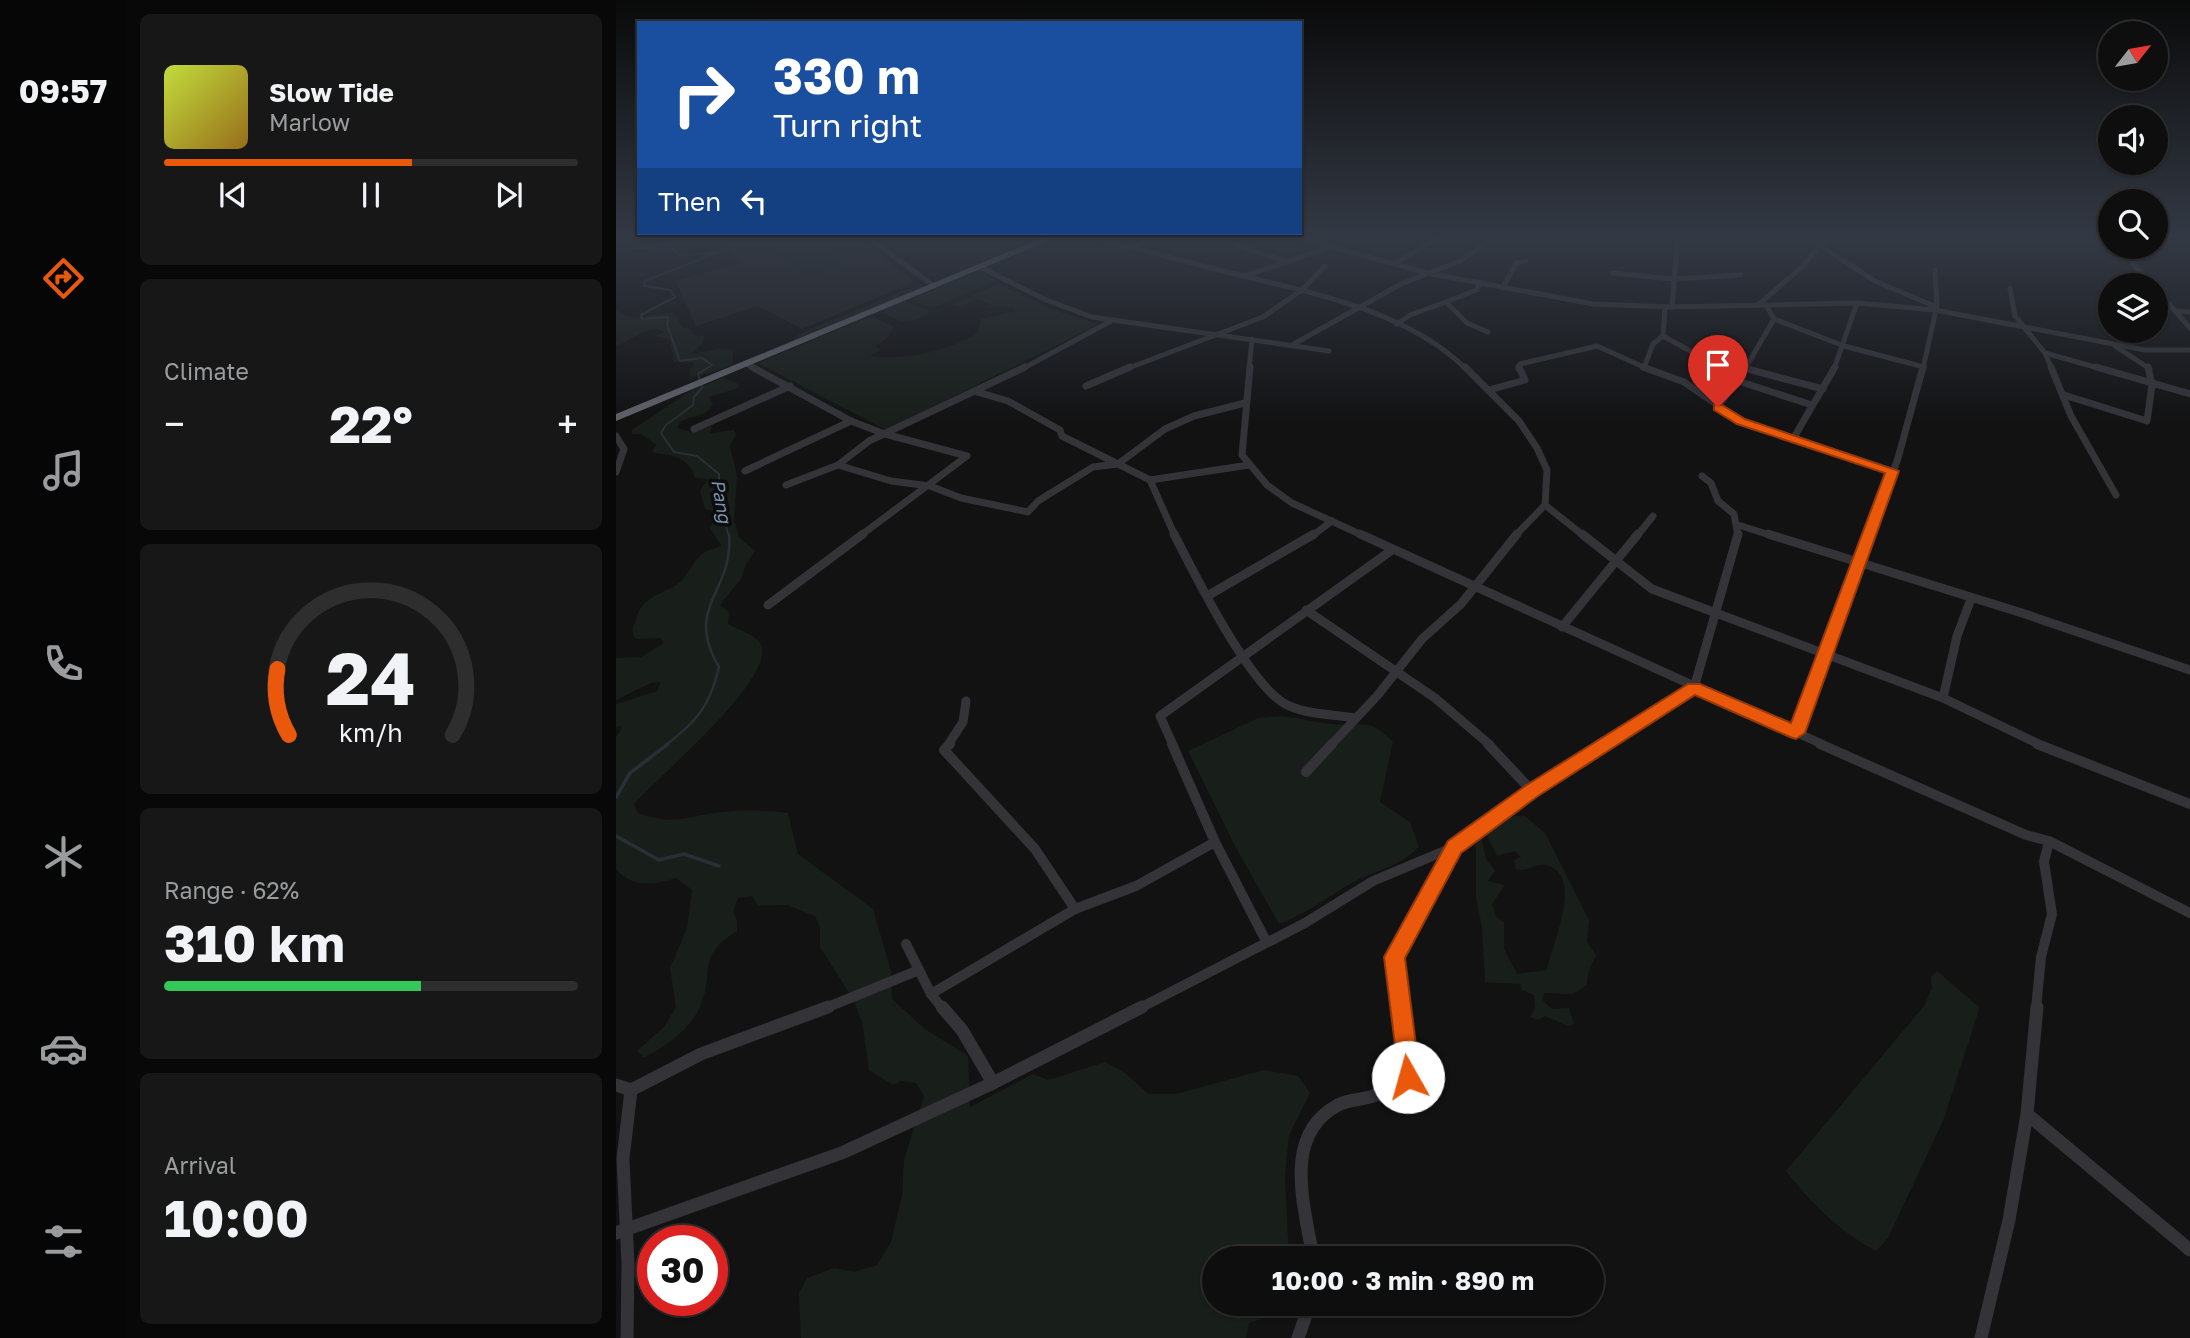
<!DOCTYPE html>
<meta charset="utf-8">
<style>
body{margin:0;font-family:"Golos Text",sans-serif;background:#171717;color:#f1f3f6;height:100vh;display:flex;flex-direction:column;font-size:26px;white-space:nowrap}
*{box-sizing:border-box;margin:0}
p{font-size:23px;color:#9b9c9e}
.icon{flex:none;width:38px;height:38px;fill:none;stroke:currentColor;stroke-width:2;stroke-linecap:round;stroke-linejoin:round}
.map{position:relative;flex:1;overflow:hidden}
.side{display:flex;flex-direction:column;gap:14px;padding:14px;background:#080808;width:490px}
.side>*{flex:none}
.top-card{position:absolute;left:21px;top:21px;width:665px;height:214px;border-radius:0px;box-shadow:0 2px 5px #0004,0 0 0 2px #2e2e2e;background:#1a4fa0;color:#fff;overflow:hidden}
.needle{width:46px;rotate:59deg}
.fabs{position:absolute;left:1482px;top:21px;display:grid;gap:14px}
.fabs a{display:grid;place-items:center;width:70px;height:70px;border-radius:50%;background:#0e0e0e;box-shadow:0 2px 5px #0004,0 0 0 2px #2e2e2e;font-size:35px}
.speed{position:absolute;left:21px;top:1225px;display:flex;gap:14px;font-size:35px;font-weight:700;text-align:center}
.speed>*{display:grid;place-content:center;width:91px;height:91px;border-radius:50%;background:#0e0e0e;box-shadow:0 2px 5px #0004,0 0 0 2px #2e2e2e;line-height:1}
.speed .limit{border:10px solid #d22;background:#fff;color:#111}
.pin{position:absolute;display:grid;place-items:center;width:60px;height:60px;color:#fff;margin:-72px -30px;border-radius:50% 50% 50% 0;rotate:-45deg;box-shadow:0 0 7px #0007}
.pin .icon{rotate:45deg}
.me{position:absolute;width:77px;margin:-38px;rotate:353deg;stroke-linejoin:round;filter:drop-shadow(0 0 5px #0008)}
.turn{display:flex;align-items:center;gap:24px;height:147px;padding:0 21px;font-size:32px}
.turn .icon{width:91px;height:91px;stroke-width:2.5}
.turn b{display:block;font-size:49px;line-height:60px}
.then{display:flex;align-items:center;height:66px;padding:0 21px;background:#0003;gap:14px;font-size:26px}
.big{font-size:52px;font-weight:700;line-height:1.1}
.side .widget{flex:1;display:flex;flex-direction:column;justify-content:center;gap:10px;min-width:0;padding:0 24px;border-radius:10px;background:#171717}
.side .dial{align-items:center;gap:0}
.dial svg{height:182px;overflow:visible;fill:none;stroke:#2e2e2e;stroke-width:7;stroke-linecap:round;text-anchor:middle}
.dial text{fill:#f1f3f6;stroke:none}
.song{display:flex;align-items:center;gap:21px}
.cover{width:84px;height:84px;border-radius:10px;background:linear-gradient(135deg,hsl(70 70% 55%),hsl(40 70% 35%))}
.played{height:7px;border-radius:4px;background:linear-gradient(90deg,#ea580c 60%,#2e2e2e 60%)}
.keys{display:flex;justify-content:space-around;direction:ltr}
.heat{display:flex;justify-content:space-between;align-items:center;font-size:38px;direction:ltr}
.charge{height:10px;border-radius:5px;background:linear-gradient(90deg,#34c759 62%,#2e2e2e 0)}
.trip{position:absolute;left:586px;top:1246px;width:402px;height:70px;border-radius:35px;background:#0e0e0e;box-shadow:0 2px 5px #0004,0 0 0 2px #2e2e2e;font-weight:700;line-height:70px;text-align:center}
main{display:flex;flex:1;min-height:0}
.dock{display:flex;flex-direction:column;width:126px;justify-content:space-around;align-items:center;background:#060606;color:#9b9c9e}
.dock .icon{width:49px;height:49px}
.dock .selected{color:#ea580c}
.dock b{font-size:32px;color:#f1f3f6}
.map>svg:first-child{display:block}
</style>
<main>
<nav class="dock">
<b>09:57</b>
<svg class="icon selected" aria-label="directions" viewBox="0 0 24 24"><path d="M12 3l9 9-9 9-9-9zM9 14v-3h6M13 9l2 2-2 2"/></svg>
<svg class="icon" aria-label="music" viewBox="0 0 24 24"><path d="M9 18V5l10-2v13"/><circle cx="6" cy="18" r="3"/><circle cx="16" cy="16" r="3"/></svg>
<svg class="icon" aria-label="phone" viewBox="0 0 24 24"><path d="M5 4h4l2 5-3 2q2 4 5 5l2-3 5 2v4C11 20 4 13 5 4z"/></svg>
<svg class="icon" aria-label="climate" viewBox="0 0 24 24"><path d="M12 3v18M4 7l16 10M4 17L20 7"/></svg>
<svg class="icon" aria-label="car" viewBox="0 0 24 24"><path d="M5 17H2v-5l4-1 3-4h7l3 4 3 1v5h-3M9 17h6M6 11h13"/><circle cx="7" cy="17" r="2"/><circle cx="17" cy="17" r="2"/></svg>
<svg class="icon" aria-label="filters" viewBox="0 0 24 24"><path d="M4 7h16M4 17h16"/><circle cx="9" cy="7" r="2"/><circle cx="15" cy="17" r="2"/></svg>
</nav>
<section class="side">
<div class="widget">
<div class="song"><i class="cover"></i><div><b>Slow Tide</b><p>Marlow</p></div></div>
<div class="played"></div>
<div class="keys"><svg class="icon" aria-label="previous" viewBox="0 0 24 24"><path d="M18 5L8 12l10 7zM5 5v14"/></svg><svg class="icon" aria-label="pause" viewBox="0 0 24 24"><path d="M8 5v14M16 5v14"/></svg><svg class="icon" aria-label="next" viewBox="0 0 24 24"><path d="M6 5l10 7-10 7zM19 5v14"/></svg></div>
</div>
<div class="widget"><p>Climate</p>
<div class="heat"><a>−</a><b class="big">22°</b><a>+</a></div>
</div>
<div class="widget dial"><svg viewBox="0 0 100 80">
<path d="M14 69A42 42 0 1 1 86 69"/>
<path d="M14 69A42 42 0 0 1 9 40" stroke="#ea580c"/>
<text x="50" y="56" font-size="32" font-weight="700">24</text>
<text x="50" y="72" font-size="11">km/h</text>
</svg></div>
<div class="widget"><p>Range · 62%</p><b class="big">310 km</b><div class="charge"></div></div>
<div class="widget"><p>Arrival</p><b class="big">10:00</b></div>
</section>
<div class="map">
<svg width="1574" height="1338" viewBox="0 0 1574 1338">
<rect width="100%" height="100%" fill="#121213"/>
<path fill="#1e1e20" d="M141,235H239L298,282L186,329L142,306L80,326L59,281L126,262L109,244Z"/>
<g fill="#181e19">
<path d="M199,247L226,266L193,277L166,256Z"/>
<path d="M358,273H365L380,281L316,308L293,299Z"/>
<path d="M305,284L308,287L181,340L176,339L189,331Z"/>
<path d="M382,284L435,309L483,324L270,430L142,363L255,316L278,327L271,339L259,346L265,350L254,356C291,361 331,351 362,333L365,319L400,311L395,307L370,308L373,304L362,299L347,306L351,309L336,305Z"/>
<path d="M289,301L313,311L315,312C291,326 289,323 264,312Z"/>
<path d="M0,310L17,318L58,312L66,327L74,329L78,335L88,336L87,342L75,354L107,348L117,350V363L98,372L74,377V369L78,363L58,362L54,339L37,336L49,332C30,323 18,340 0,346Z"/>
<path d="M107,378L123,384L122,388L93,397L97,405L89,413L65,421L61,428L76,432L96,426L94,433L118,430L120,434L114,446L121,475L118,520L123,537L139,551L130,564L125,579L104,605L113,612L112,624C122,630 143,635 146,648C152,685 45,774 18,804L22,813C62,827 70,815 107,812C129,810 150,810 172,813L182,854L257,909L275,971L276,999L309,1029L352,1056L354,1107L417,1074L432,1080L489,1062L509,1073L533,1094H560L648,1070L682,1076L694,1093L673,1135L669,1176L673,1258H598V1304H659L644,1319L633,1323L630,1338H185L183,1293L191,1278L218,1268L238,1272L261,1265L275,1242L286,1195L288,1160L308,1096L300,1083L285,1081L277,1085L253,1070L246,1022L237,999L204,947V927L199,916L171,905L142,906L136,896L122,898L117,912L121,920V931C78,958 100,972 84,1007C73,1031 49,1046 28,1058L21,1051L48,1027L60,1007L54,968L71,928L76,890L60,878C38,885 16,888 0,869V737L5,730V726L0,727V704L41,691L45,682L35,683L0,700V658L25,657L48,643L44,638L20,639C14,631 17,629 20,620C26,595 45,596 63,583C73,574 78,560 86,554C92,549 100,550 105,545L94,528L102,514L99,511L89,509L84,491L92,479L79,478C73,457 57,455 38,453L36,450L41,445L25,434H16V430L76,390Z"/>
<path d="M666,716C683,718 699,722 716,724C746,727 753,716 777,742L764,802L794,822L803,847C780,869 762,869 736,883C711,897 691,914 663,924L619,846L572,751L642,718Z"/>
<path d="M898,816H909L929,833L973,920L971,942L980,955L972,973L971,984C956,999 948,993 929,993L926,999C936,1013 939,1008 953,1008L958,1024L952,1026L929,1016L922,1020L914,1017L919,1008L918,995L906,990L904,984L869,982L866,927L860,898V837L865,836L870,859L879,871L872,881L889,885L876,904L881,918L888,921V949L901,974L931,970C935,945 969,877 931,865C921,862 911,873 900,869L898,860L905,857L899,851L881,856L870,834L880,825Z"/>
<path d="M1321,971L1363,1007L1362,1013L1327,1121L1272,1238L1260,1251C1224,1232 1195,1203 1170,1171L1308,1006L1316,988L1315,977Z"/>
</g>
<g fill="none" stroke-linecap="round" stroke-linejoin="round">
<g stroke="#282f36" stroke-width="2">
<path d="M17,235L8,240L17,248H33L90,235"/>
<path d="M46,246L57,248L64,256L102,252L29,281L28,286L54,290L59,297L25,315L26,319L52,317L51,325L64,361L86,358L96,365L82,374L86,388L78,397L77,405L50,425L45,433L58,452L81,456L103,474V489L109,504L105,511L113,536"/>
</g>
<path stroke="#282f36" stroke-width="2.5" d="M50,745C81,721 94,706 103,667C67,606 118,593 113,534"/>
<g stroke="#282f36" stroke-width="3.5">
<path d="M0,797L14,773L52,744"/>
<path d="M0,836L43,860L68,854L103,866"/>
</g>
<g stroke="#333338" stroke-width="5">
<path d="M249,235L318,286"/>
<path d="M468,235C519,248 571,262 623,275C700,294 791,311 850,369"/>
<path d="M670,235L816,274L977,304L1056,307L1241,303L1319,310L1529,350H1574"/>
<path d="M697,242L711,235"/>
<path d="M623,246L669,261"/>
<path d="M1205,246L1259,281L1318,306"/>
<path d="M518,247L541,235"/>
<path d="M1517,263L1536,285"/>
<path d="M778,264L826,235"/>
<path d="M364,267L430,300L476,317L713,351"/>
<path d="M997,273L1057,279L1125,275"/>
<path d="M629,276L715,247"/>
<path d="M864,282L861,290L830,302L851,323L872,332"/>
<path d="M887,288L900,263L910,261"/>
<path d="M1394,288L1399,316L1429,353L1436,369"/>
<path d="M1540,289L1574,328"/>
<path d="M1142,305L1187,266L1212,235"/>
<path d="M1049,307L1047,336L1076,352L1130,369"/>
<path d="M1056,307L1062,235"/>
<path d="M1560,311L1574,312"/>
<path d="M1158,319L1228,346L1308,367"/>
<path d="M781,324L794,315L830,302"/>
<path d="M676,345L785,284L844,261L874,240"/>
<path d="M1499,346L1534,369"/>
<path d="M1429,353L1486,369"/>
<path d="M130,364L140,369"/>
<path d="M1028,368L1037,344L1047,336"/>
<path d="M406,369L495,321"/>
<path d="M510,369L647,317L686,290L709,266"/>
<path d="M633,369L636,339"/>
<path d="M902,369L904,364L981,346L1032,369"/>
<path d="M1129,369L1158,319L1150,305"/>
<path d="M1218,369L1241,303"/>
<path d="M1307,369L1321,305L1319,270"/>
</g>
<g stroke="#333338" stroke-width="7">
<path d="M136,367L235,421L269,434L351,456L244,536"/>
<path d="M634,367L626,455L651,485L676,503L748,536"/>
<path d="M849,367L903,421L921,448L931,470L929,505L899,536"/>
<path d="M1027,367L1068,382L1125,421L1276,471"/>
<path d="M1124,367L1207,389"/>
<path d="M1435,367L1455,416L1500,495"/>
<path d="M1480,367L1574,394"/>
<path d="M1122,381L1196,405"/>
<path d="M470,386L514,367"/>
<path d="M873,390L909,380L903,367"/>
<path d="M358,391L392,401L444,430L446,436L534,480L559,536"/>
<path d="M1448,395L1531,421L1536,385L1532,367"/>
<path d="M1102,407L1130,367"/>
<path d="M78,429L174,386"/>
<path d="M0,436L8,449L0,472"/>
<path d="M1177,439L1219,367"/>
<path d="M222,465L253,441L409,367"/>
<path d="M129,471L235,421"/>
<path d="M1086,476L1095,483L1102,501L1118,514L1122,536"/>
<path d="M534,480L633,465"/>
<path d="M170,485L222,465L275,481L314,486L345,498L412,512L422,501L477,467L502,464L549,429L578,416L629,403"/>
<path d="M929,505L968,536"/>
<path d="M1122,525L1157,536"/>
<path d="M696,536L716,521"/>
<path d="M1021,536L1037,516"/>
<path d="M1255,536L1282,458L1307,367"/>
</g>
<g stroke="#333338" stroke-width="9">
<path d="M558,534C579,575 630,678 666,702C686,715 717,714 740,718"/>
<path d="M744,534L1208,745"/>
<path d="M966,534L1036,589L1327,698L1425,745"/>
<path d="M1152,534L1406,613L1574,670"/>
<path d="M593,595L698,534"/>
<path d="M152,605L247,534"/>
<path d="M690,610L819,698L874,745"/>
<path d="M946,627L1022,534"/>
<path d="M1327,698L1341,636L1355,599"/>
<path d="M1180,733L1256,534"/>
<path d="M332,745L347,722L350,701"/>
<path d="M557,745L544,716L776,550"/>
<path d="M715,745L761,696L806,639L845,604L901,534"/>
<path d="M988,745L1078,688L1122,534"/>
</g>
<g stroke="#333338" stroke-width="10">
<path d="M334,744L328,750L419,849L459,909"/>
<path d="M556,744L599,842L650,941"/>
<path d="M872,744L916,791"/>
<path d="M1204,744L1410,835L1433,841L1574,913"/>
<path d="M1421,744L1574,804"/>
<path d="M690,772L716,744"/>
<path d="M290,944L315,994L327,1009"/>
<path d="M315,994L459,909L520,886L599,842"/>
<path d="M207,1009L303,970"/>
<path d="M522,1009L689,923L757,881L838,847L916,791L990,744"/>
<path d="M784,1009L778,957L838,847"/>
<path d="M1420,1009L1425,957L1436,914L1428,862L1433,841"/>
</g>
<g stroke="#333338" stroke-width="13">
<path d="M326,1007L346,1030L377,1083"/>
<path d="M0,1085L15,1090L7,1159L12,1264L11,1338"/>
<path d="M15,1090L85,1054L212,1007"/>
<path d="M1411,1114L1574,1250"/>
<path d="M0,1233L228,1152L377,1083L526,1007"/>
<path d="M697,1258C689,1207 665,1135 722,1105C731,1100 743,1100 754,1097C768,1093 780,1085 792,1077L784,1007"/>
<path d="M682,1338L694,1304"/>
<path d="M1365,1338L1393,1220L1411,1114L1421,1007"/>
</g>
<path fill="#5f6169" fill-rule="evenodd" d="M433,235H446L0,421V414Z"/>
</g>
<linearGradient id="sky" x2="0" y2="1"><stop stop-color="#0a0a0a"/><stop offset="0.56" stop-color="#333944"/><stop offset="1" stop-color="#333944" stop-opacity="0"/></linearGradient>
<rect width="1574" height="423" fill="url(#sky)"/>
<path fill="#ea580c" stroke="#983908" stroke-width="2" d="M1098,405H1106L1129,419L1283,471L1189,733L1180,739L1174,737L1079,695L922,796L845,853L789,958L804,1077L800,1085L792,1089L784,1085L768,957L832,841L909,786L1072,684H1084L1175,723L1269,473L1121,424L1098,410Z"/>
<g text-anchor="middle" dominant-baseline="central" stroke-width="7" stroke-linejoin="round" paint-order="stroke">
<g font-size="18" font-style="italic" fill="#7a94ae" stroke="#0d0d0e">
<text transform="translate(106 501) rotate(80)">Pang</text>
</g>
</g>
</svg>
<div class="fabs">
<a><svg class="needle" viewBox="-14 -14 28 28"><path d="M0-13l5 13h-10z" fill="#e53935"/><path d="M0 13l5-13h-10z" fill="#9b9c9e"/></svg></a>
<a><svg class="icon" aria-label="sound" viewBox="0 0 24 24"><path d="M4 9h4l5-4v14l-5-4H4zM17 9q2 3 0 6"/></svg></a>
<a><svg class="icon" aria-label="search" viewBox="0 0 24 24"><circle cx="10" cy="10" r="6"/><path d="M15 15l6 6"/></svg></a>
<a><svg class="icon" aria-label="layers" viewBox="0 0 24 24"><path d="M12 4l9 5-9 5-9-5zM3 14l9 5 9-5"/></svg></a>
</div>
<div class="speed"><div class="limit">30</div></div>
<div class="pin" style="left:1102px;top:407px;background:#d93025"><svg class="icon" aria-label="arrive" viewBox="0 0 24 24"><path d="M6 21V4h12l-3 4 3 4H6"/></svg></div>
<svg class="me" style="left:792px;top:1077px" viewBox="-20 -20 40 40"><circle r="19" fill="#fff"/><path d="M0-13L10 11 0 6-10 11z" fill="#ea580c"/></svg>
<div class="trip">10:00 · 3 min · 890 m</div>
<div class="top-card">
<div class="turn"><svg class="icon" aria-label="right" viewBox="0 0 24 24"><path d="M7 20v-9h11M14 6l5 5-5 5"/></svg><div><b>330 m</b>Turn right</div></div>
<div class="then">Then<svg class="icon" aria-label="left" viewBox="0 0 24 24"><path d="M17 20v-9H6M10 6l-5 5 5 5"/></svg></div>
</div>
</div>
</main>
